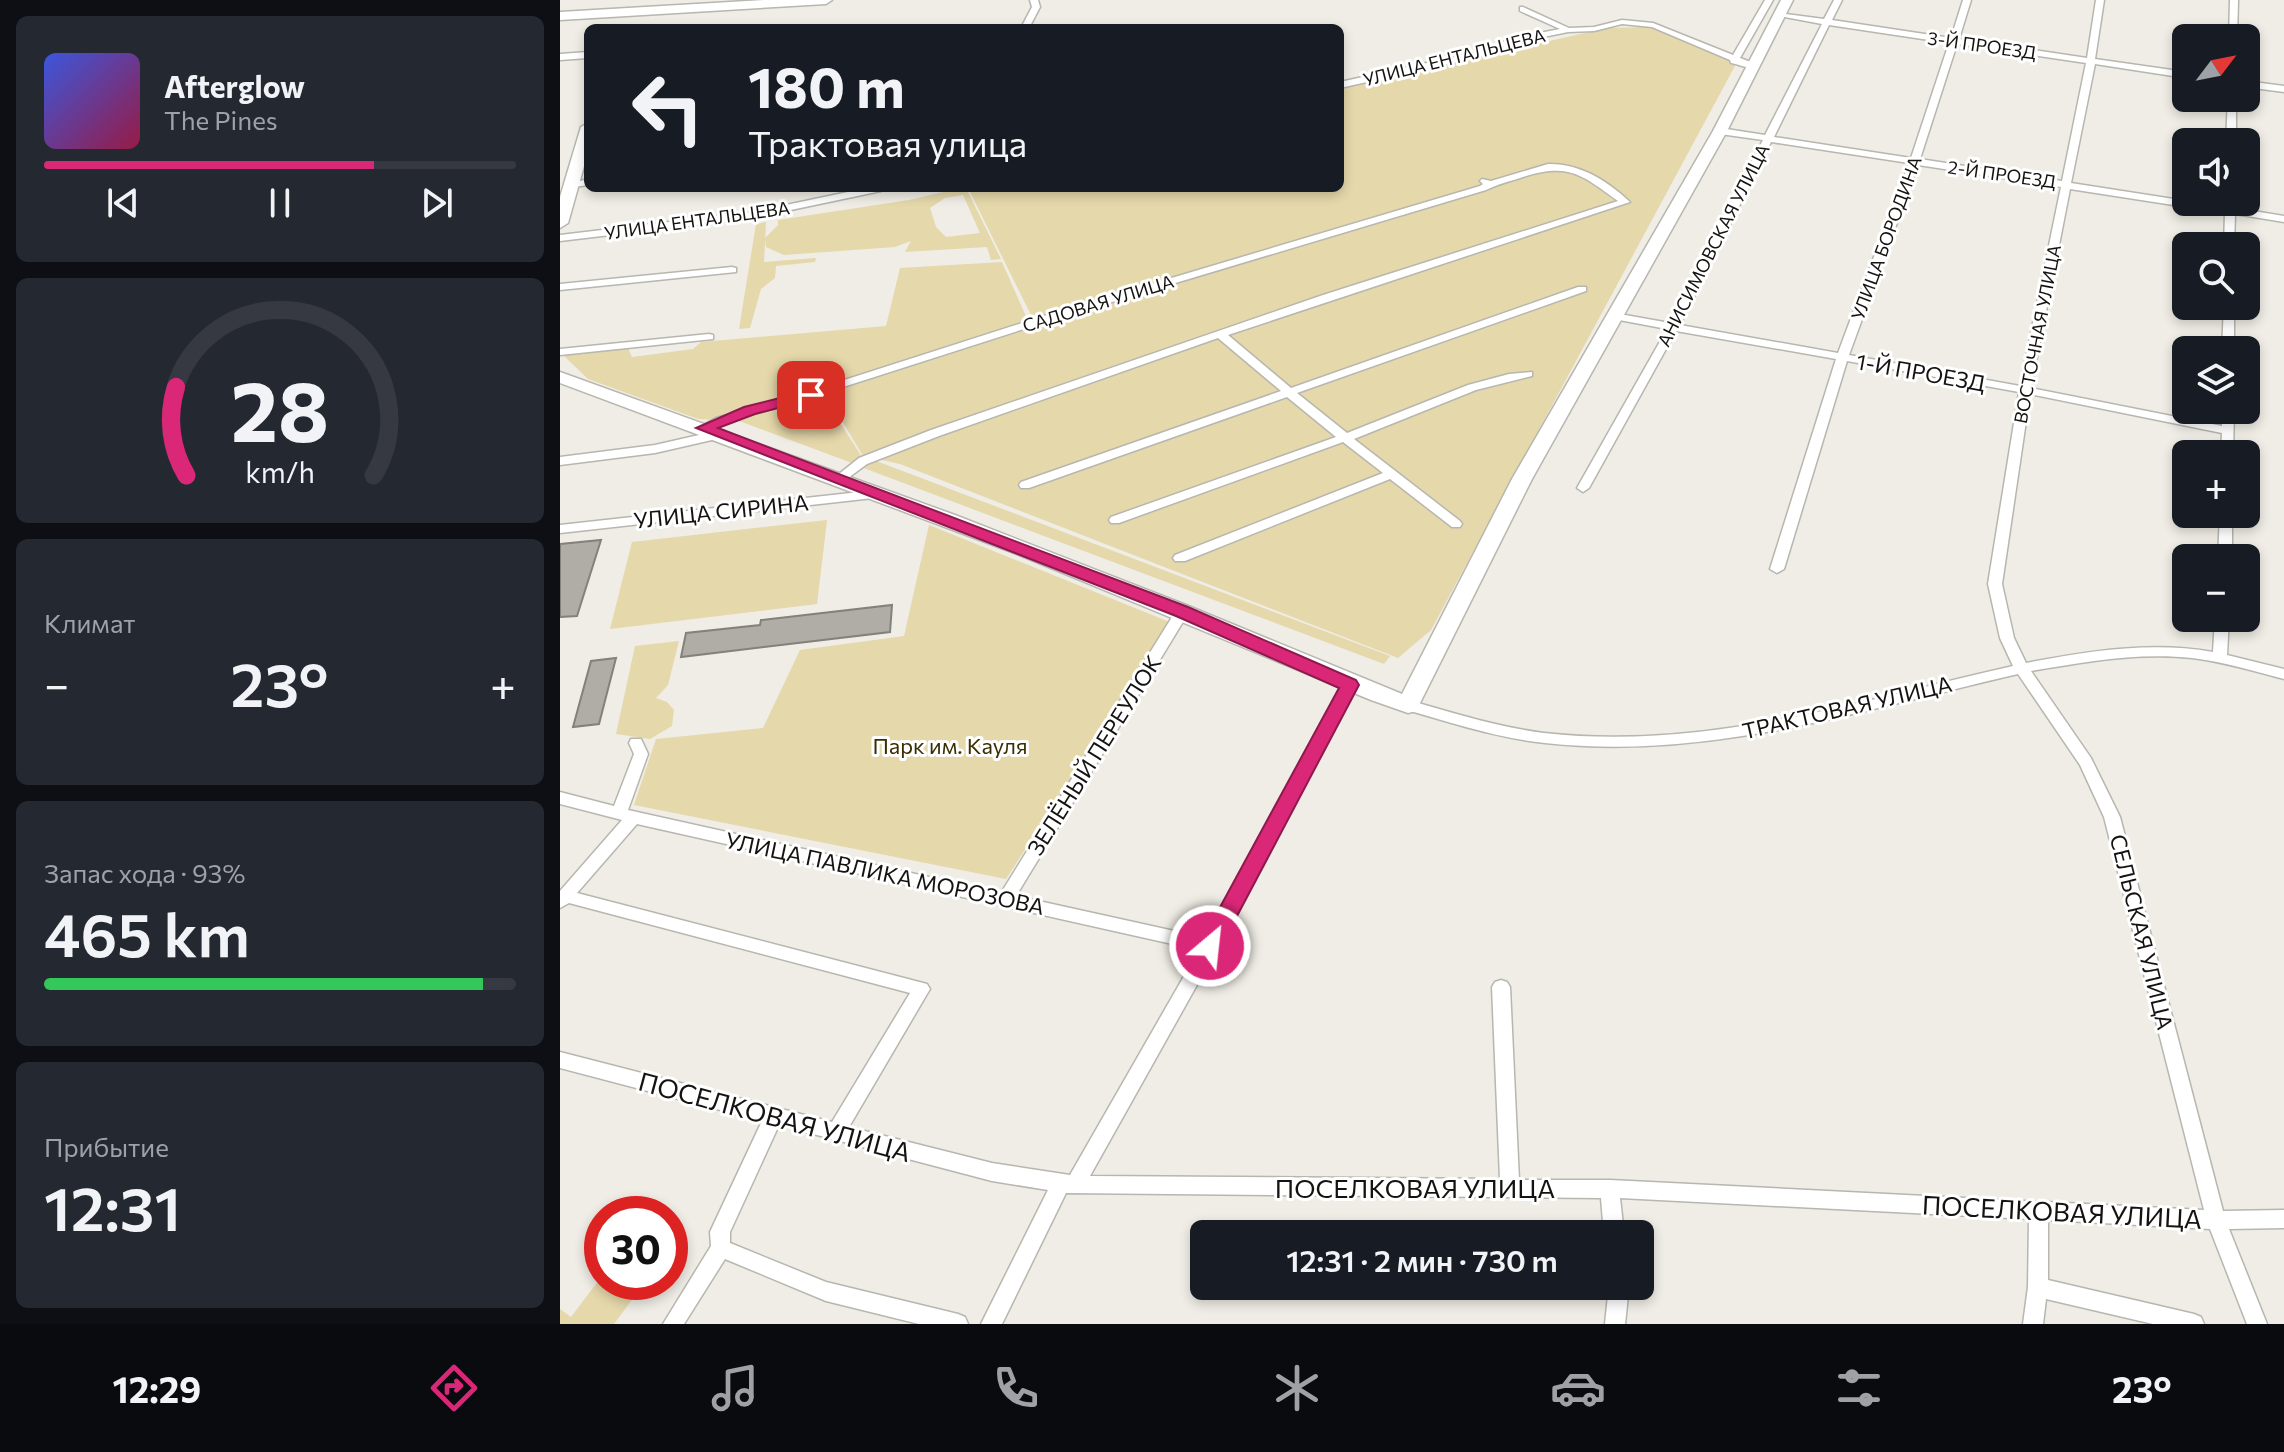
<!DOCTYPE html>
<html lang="ru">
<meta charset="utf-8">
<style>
body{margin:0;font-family:Commissioner,sans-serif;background:#242831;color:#f1f3f6;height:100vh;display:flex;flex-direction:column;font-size:30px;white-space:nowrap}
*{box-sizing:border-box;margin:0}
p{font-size:26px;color:#9ea1a6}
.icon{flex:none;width:44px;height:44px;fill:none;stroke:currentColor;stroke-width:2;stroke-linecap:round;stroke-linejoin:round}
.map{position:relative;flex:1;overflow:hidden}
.sheet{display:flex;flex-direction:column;gap:16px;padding:16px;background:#0d0f14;width:560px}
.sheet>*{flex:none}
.top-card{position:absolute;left:24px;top:24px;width:760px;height:168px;border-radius:12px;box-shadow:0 4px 12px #0003;background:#171b24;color:#f1f3f6;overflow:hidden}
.needle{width:52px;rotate:58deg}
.controls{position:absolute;left:1612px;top:24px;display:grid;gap:16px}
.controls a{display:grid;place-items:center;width:88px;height:88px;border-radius:12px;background:#171b24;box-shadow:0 4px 12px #0003;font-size:40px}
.speed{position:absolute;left:24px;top:1196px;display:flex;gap:16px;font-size:40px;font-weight:700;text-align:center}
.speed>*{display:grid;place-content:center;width:104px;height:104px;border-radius:50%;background:#171b24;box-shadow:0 4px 12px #0003;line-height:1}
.speed .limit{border:12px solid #d22;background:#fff;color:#111}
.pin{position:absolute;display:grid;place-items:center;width:68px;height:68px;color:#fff;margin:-34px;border-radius:16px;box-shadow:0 4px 12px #0006}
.me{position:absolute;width:88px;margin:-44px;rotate:28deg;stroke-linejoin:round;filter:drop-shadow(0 0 6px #0008)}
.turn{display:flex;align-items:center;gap:28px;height:168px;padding:0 32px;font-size:36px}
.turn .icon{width:104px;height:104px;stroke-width:2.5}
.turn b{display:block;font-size:56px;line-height:68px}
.big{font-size:60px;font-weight:600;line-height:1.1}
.sheet .widget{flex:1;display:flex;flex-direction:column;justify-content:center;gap:12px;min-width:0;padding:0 28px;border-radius:12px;background:#242831}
.sheet .dial{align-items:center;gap:0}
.dial svg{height:208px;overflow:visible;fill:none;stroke:#363941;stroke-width:7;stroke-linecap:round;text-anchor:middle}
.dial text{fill:#f1f3f6;stroke:none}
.song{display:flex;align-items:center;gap:24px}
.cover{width:96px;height:96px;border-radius:12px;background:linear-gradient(135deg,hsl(230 70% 55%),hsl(340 70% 35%))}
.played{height:8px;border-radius:4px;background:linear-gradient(90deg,#db2777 70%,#363941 70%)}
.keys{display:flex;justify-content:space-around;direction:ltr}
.heat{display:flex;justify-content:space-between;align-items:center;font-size:44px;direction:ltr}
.charge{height:12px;border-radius:6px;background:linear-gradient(90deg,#34c759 93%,#363941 0)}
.trip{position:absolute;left:630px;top:1220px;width:464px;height:80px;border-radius:12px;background:#171b24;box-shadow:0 4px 12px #0003;font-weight:600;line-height:80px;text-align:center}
.dock{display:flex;height:128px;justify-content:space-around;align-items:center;background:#090b0e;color:#9ea1a6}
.dock .icon{width:56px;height:56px}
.dock .selected{color:#db2777}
.dock b{font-size:36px;color:#f1f3f6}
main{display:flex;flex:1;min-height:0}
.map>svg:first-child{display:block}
</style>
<main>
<section class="sheet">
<div class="widget">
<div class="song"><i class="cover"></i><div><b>Afterglow</b><p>The Pines</p></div></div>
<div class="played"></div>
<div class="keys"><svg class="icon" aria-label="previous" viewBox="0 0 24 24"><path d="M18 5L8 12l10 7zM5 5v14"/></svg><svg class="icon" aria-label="pause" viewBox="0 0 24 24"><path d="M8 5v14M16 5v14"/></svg><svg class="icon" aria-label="next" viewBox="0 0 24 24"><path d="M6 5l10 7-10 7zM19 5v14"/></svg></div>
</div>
<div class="widget dial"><svg viewBox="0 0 100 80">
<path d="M14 69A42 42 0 1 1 86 69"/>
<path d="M14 69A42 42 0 0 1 10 35" stroke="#db2777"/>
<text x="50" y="56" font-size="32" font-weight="700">28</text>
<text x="50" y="72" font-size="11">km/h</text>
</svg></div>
<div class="widget"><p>Климат</p>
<div class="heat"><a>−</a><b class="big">23°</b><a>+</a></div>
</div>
<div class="widget"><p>Запас хода · 93%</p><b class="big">465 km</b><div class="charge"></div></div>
<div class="widget"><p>Прибытие</p><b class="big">12:31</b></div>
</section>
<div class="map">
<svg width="1724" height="1324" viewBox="0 0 1724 1324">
<rect width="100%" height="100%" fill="#efede5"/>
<g fill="#e5d8ab" fill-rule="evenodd">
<path d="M1089,27L1176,64L871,630L838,658L340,464L303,456L263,389L475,323L408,188H780V88L1047,28Z"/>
<path d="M400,188H406L441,259L431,260L427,247L345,252L351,241L335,247L224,255L206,247L205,238L218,225V220L349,200ZM403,195L420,233L386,237L376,227L370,208L385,198Z"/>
<path d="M206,222L204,262L256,258L255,262L216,266L215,278L201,289L190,328L179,329L196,224Z"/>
<path d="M442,262L469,323L259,390L302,457L292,463L179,421L138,419L28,379L3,355L68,348L72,357L133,349L141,342L326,326L340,268Z"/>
<path d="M311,459L830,656L824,664L301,467Z"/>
<path d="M267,520L257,604L50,629L72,542Z"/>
<path d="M369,525L612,623L446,879L74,805L96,739L203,728L240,650L344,636Z"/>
<path d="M119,641L108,685L96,698L107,702L114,710L112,726L90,739L56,734L75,646Z"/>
<path d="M42,1276V1282H85L54,1324H0V1309L11,1317Z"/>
</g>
<g fill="#afada6" stroke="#83817b" stroke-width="2">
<path d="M41,540L17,616L0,617V544Z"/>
<path d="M332,605L330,632L121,657L126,633L200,625L201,620Z"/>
<path d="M56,658L39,724L13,727L31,661Z"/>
</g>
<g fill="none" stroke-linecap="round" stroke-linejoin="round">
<g stroke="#b7b6af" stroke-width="3">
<g id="street">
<path d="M470,0H478L480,7L469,28H461L472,7Z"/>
<path d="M1205,0H1213L1180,58L1196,64V68C1188,69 1178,64 1171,63L1170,60L1092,27L1062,24L1034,31L1008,32L954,43L932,54L780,88V82L926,50L949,39L1000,29L960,11V7H963L1009,28L1034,27L1062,20L1093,23L1173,55Z"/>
<path d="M1274,0H1282L1272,20L1391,38L1403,0H1411L1399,39L1527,58L1536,0H1544L1535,59L1626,72V78L1535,64L1511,183L1665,207V202H1675V208L1724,216V222L1675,214L1674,246H1664L1665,213L1510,189L1471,388L1662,426V410H1674L1673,454H1661L1662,433L1470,394L1442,584L1454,638L1466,663C1527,651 1592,641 1653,652L1655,618H1669L1667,655L1724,669V679C1694,671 1664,662 1632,658C1579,652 1523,662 1471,671L1531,758L1560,817L1663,1211L1724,1210V1228L1669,1229L1707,1324H1687L1650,1229L1488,1220V1280L1634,1314L1641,1317L1644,1324H1593L1486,1299L1483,1324H1463L1468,1287L1469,1219L1060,1198L1064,1234H1044L1041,1198L506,1193L442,1324H421L488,1190L432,1181L219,1125L170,1232V1243L266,1282L398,1314L405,1317L408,1324H359L266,1301L165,1259L124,1324H103L151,1246L150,1232L202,1121L0,1068V1052L272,1122L350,993L9,903L0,908V891L62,820L0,804V792L54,806L74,754L69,743L71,739H81L88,754L68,810L441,893L617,609L622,608L629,612L456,896L646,938L783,685L790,680L797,685L656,951L530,1176L940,1179L932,987L935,982L941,980L947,982L950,987L959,1180H1050L1644,1210L1544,817L1520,765L1458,674C1301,710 1148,761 985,743C936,738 890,722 843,709L841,705L848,700C893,713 938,727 984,733C1146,751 1298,701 1453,666L1440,638L1428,584L1459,392L1287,361L1224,569L1217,573L1210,569L1276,359L1116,331L1029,488L1023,492L1017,488L1107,329L1054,319L1049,316L1054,313L1110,323L1203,140L1160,134L1155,131L1160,128L1205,135L1262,24L1214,15L1218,13L1264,19ZM1269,25L1389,43L1351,158L1214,137ZM1397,44L1526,63L1502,181L1360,159ZM1211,142L1349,163L1278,353L1120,325ZM1358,165L1501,187L1460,386L1289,355ZM77,824L639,950L510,1175L432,1163L289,1127L367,994L370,989L367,984L17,893Z"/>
<path d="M1670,0H1678L1677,38H1669Z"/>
<path d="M28,52V58L0,60V54Z"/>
<path d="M1686,81L1724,86V92L1686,87Z"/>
<path d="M1668,98H1676V142H1666Z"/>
<path d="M988,164C1019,163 1048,181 1070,202L668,335L731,388L1018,287H1026V291L737,393L787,433L908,385L949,374L972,372V376L916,390L794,439L900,521L902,524L900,527H892L830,479L625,561H615L613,558L615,555L823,473L783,442L559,523H551L549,520L551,517L776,437L727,397L469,488H461L459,485L461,482L721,391L658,338L379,436L307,464L284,481L280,482L274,478L299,458L371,430L763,295L1058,201C1022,175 1009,162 963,177C951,181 938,184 926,190L492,320L227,405L164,422L144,432L138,428L156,418L219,401L484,316L920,186L923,184L920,181L922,179L931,181Z"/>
<path d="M28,179V185L14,187L9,184Z"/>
<path d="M307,188H326L321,191L193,218L0,241V235L193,212Z"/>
<path d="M172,267L176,268V272L0,290V284Z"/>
<path d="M1664,306H1674V350H1662Z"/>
<path d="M149,334L153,335V339L0,355V349Z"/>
<path d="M161,430L165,431V437L95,453L0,465V457L95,445Z"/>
<path d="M318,490L322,491L324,494L322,497L0,533V525Z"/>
<path d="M1660,514H1672V558H1658Z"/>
<path d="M1049,1286H1069L1065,1324H1045Z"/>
</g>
</g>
<g stroke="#b7b6af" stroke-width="3">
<g id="secondary">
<path d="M204,0H272L266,4L0,20V12Z"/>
<path d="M1221,0H1233L1167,131L972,479L856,711L848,713L811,700L457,554L0,383V372L395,515L626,605L842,694L952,479L1153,131Z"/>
<path d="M28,123V152L8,223L0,228V197L21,127Z"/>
</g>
</g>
<use href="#street" fill="#fff" fill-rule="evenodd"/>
<use href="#secondary" fill="#fff" fill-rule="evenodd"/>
</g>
<path fill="#db2777" stroke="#8e194d" stroke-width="2" d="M251,390L258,395L256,398L195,414L158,428L628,607L796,680L799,685L658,952L650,955L642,952L639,946L779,688L616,616L136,428L184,407Z"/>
<g text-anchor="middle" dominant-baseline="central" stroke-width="6" stroke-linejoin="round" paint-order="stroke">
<g font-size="18" fill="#141311" stroke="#fff">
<text transform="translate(1422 45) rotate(8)">3-Й ПРОЕЗД</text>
<text transform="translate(894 57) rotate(-14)">УЛИЦА ЕНТАЛЬЦЕВА</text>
<text transform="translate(1442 174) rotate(8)">2-Й ПРОЕЗД</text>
<text transform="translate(137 220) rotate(-8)">УЛИЦА ЕНТАЛЬЦЕВА</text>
<text transform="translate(1326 238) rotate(-70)">УЛИЦА БОРОДИНА</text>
<text transform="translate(1153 245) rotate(-63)">АНИСИМОВСКАЯ УЛИЦА</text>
<text transform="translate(538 303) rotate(-17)">САДОВАЯ УЛИЦА</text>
<text transform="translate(1477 334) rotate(-79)">ВОСТОЧНАЯ УЛИЦА</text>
</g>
<g font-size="22" fill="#141311" stroke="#fff">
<text transform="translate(1361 372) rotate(10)">1-Й ПРОЕЗД</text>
<text transform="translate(161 511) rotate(-6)">УЛИЦА СИРИНА</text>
<text transform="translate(1287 707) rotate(-13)">ТРАКТОВАЯ УЛИЦА</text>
<text transform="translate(534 755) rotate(-58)">ЗЕЛЁНЫЙ ПЕРЕУЛОК</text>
<text transform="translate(325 873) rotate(12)">УЛИЦА ПАВЛИКА МОРОЗОВА</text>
<text transform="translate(1582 932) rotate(76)">СЕЛЬСКАЯ УЛИЦА</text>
</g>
<g font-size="22" fill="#3a2f02" stroke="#fff">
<text x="390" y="745">Парк им. Кауля</text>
</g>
<g font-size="26" fill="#141311" stroke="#fff">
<text transform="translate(215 1116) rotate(15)">ПОСЕЛКОВАЯ УЛИЦА</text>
<text x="855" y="1187">ПОСЕЛКОВАЯ УЛИЦА</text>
<text transform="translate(1502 1211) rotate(3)">ПОСЕЛКОВАЯ УЛИЦА</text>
</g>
</g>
</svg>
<div class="controls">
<a><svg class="needle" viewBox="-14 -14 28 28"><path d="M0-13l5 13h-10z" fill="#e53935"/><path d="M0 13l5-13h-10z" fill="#9ea1a6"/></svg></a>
<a><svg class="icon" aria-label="sound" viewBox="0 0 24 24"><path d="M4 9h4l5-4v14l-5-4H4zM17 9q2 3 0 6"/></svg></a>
<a><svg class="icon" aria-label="search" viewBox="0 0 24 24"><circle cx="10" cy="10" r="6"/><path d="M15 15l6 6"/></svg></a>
<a><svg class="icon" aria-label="layers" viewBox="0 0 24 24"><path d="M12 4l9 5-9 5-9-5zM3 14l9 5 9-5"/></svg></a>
<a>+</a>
<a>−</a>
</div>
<div class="speed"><div class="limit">30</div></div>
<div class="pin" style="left:251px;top:395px;background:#d93025"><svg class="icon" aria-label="arrive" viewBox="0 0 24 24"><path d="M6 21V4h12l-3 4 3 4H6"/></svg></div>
<svg class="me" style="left:650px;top:946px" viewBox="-20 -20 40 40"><circle r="17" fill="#db2777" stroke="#fff" stroke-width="3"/><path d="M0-11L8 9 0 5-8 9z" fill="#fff"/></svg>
<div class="trip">12:31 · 2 мин · 730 m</div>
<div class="top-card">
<div class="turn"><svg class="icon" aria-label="left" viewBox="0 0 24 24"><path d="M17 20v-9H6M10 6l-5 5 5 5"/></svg><div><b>180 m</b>Трактовая улица</div></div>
</div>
</div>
</main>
<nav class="dock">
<b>12:29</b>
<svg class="icon selected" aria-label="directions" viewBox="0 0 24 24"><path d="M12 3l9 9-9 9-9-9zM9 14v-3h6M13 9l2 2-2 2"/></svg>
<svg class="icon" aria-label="music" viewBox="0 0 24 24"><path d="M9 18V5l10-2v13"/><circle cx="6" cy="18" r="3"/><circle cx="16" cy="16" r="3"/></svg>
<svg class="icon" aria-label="phone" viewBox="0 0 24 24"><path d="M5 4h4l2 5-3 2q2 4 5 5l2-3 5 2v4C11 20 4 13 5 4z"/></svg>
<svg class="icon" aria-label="climate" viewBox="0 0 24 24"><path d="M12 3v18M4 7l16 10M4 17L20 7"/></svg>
<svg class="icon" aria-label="car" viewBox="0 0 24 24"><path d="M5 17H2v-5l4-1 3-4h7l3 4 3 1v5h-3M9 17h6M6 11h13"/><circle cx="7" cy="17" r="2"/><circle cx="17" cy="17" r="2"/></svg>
<svg class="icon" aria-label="filters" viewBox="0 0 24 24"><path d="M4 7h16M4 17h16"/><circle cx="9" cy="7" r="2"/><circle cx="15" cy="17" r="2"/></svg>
<b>23°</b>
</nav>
